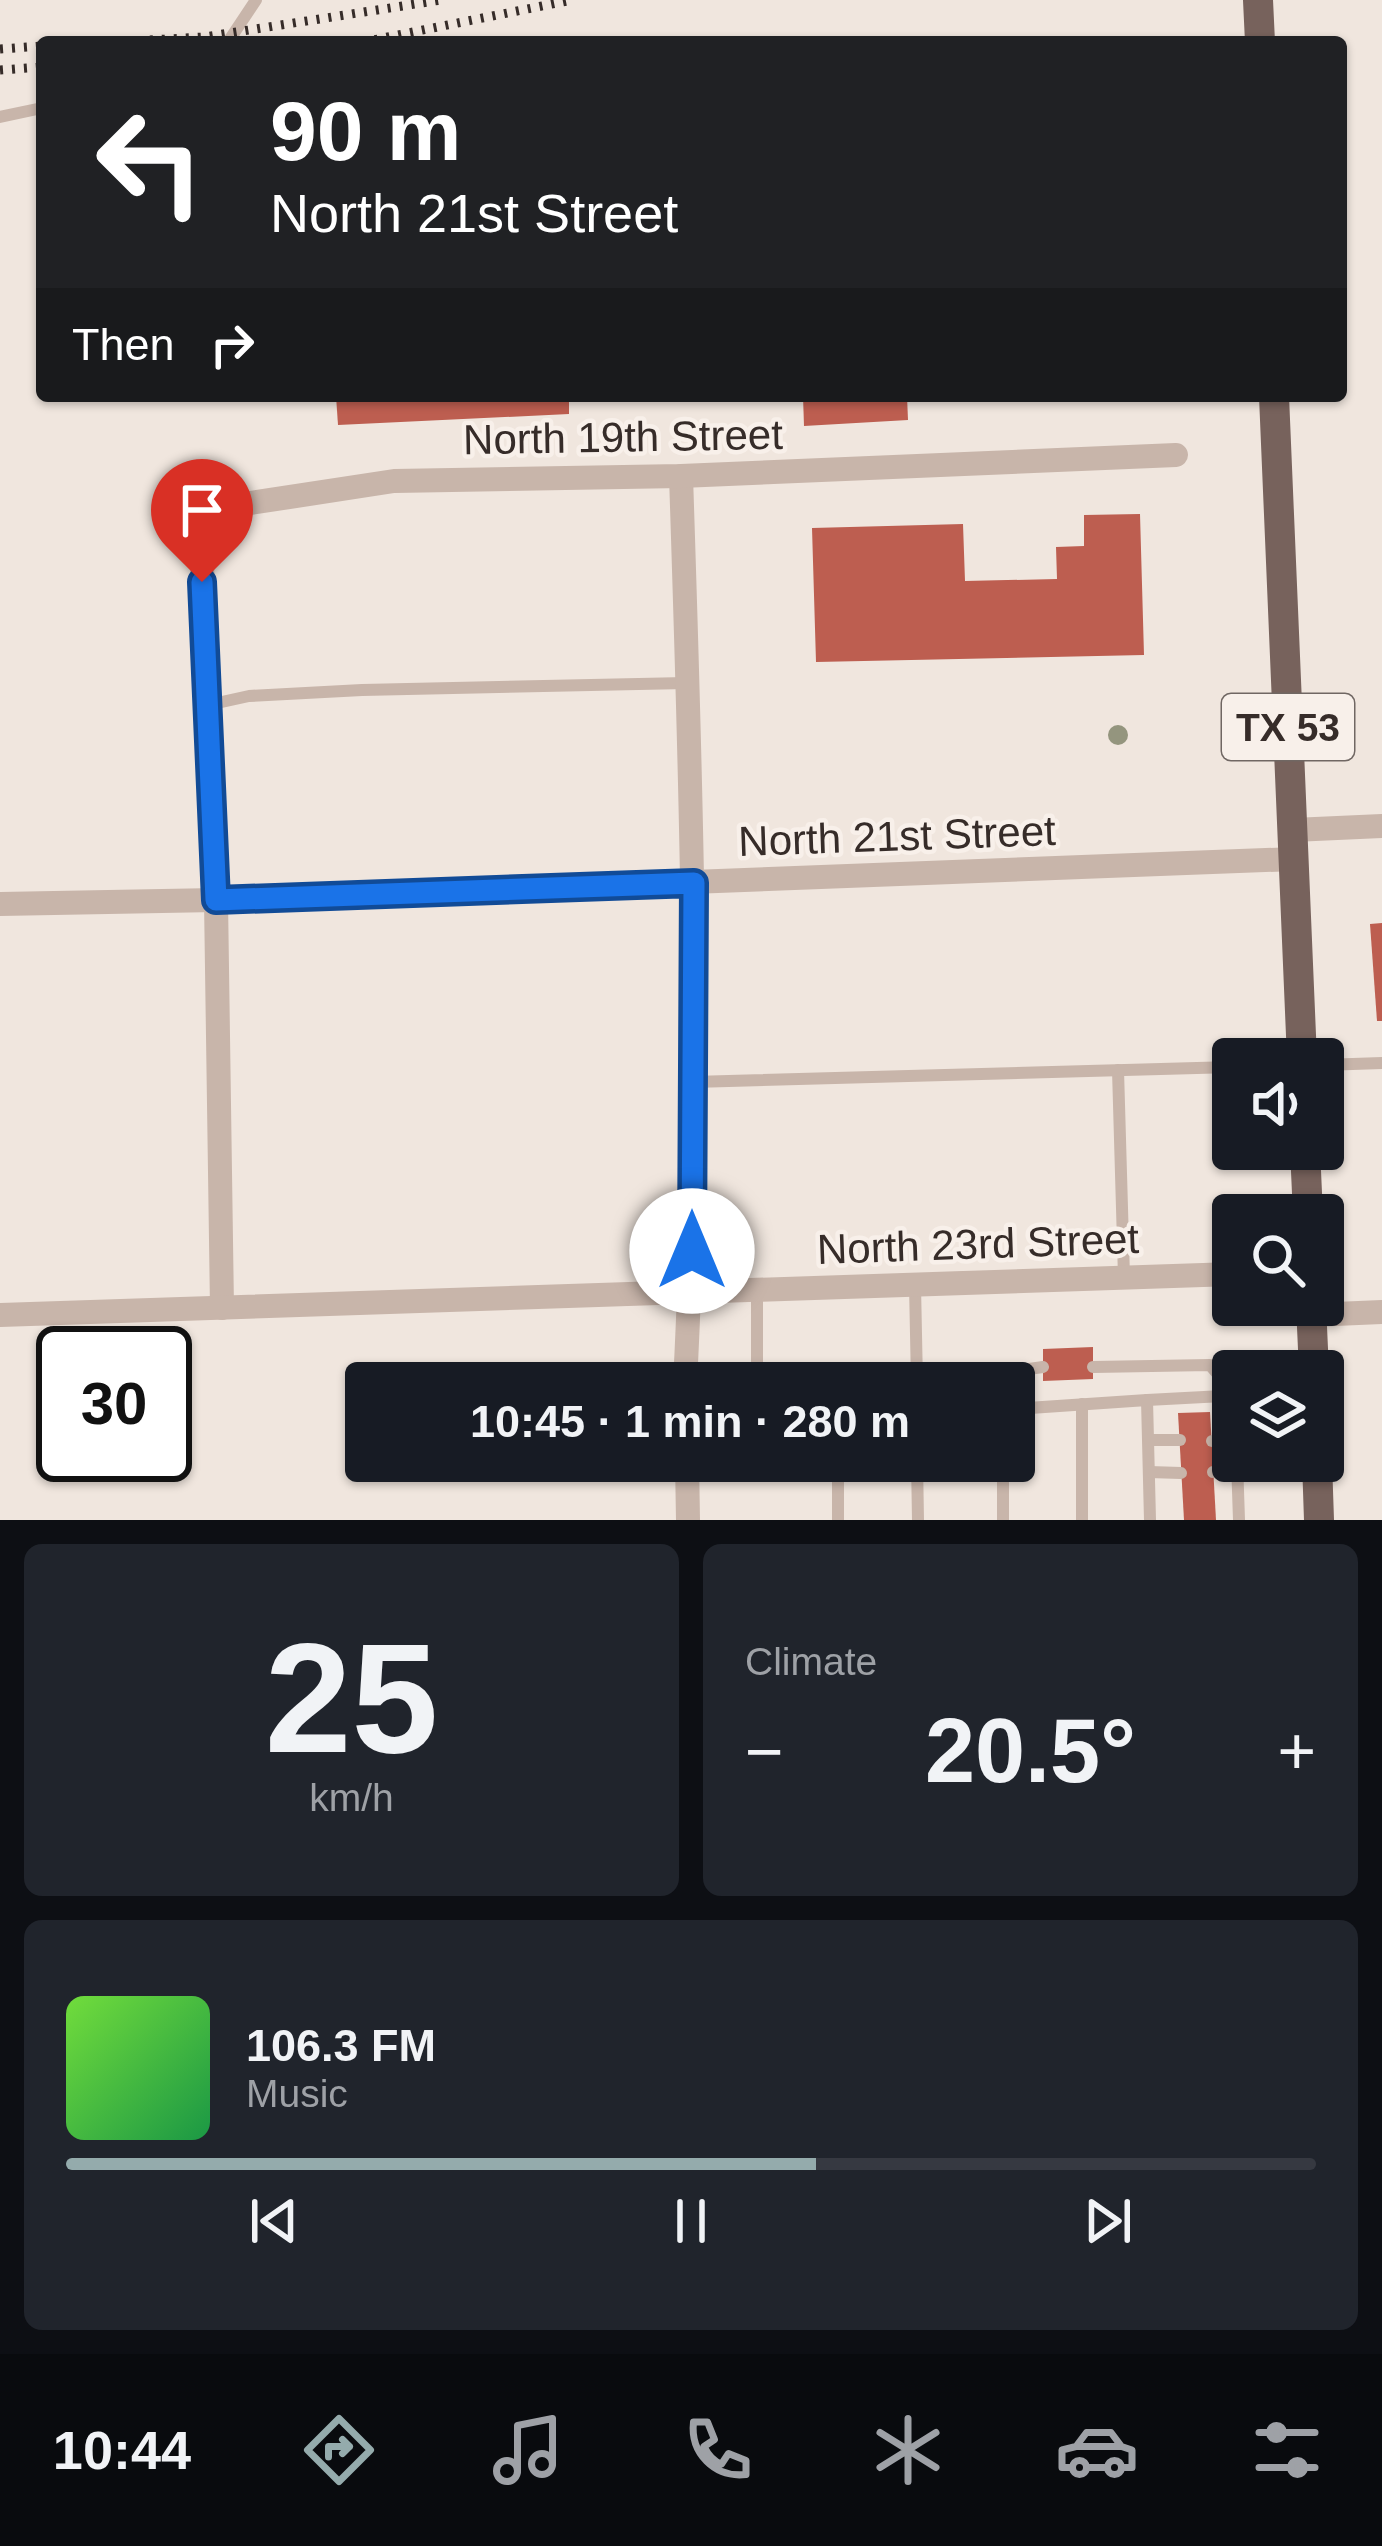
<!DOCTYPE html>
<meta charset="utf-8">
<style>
body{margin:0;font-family:Arial,sans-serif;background:#20242c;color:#f1f3f6;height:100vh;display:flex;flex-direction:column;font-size:45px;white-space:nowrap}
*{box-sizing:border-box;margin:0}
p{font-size:39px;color:#9ea1a6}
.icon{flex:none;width:66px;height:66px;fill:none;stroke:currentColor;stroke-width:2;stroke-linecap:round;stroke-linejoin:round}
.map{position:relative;height:1520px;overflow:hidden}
.details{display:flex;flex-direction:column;gap:24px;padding:24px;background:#0d0f14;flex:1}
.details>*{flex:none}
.banner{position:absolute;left:36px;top:36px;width:1311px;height:366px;border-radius:12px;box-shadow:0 3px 9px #0004;background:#202124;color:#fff;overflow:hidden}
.fabs{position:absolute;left:1212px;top:1038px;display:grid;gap:24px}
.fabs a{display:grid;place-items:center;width:132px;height:132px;border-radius:12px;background:#171b24;box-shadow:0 3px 9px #0004;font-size:60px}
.speed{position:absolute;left:36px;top:1326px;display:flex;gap:24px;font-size:60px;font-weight:700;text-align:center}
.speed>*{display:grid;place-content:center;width:156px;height:156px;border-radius:50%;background:#171b24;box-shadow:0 3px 9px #0004;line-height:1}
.speed .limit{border:6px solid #111;border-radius:18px;background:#fff;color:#111}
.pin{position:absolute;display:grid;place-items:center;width:102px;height:102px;color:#fff;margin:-123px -51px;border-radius:50% 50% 50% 0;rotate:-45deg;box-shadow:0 0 12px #0007}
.pin .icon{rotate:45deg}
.me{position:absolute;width:132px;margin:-66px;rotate:0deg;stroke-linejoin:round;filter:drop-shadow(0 0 9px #0008)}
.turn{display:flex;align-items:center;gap:42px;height:252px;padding:0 36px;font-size:54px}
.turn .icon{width:156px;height:156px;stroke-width:2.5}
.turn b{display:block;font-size:84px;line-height:102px}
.then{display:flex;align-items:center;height:114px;padding:0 36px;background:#0003;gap:24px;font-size:45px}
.big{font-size:90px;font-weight:700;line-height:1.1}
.details .card{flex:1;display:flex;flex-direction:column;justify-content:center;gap:18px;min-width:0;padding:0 42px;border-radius:18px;background:#20242c}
.details .dial{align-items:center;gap:0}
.dial b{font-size:156px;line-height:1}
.song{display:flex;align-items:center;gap:36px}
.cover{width:144px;height:144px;border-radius:18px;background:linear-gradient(135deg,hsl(100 70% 55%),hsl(140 70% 35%))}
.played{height:12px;border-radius:6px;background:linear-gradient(90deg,#94abac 60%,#363941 60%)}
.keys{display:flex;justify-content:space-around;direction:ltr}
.heat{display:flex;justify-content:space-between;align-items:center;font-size:66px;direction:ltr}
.details .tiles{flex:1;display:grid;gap:24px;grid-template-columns:1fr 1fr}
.card:last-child{grid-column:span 2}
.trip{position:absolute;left:345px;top:1362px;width:690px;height:120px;border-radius:12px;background:#171b24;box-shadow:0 3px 9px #0004;font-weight:700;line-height:120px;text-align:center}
.menu{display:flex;height:192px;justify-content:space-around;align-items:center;background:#090b0e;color:#9ea1a6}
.menu .icon{width:84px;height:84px}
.menu .current{color:#94abac}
.menu b{font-size:54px;color:#f1f3f6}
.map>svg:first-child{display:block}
</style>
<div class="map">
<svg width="1382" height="1520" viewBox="0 0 1382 1520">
<rect width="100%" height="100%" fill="#f0e6de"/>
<g fill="#bd5e50">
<path d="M336,396H569V414L338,425Z"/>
<path d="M803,396H907L908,420L804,426Z"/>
<path d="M1140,514L1144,655L816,662L812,528L963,524L965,581L1057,579L1056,547L1084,546V515Z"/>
<path d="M1382,923V1021H1377L1370,924Z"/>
<path d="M1093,1347V1379L1043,1381V1349Z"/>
<path d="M1210,1412L1216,1520H1184L1178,1413Z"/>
</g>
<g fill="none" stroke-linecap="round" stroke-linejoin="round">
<g stroke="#c8b5aa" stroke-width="12">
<path d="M228,42L256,0"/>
<path d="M0,117L42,108"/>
<path d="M208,705L249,696L362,690L686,683"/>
<path d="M1323,1065L1382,1063"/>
<path d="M1118,1070L1124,1277"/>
<path d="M693,1082L1233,1067"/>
<path d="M915,1285L917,1383"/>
<path d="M1093,1367L1210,1365L1223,1380V1396"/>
<path d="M836,1374V1383"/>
<path d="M757,1383V1291"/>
<path d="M990,1383L1014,1371L1043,1367"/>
<path d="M1147,1400L1223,1396L1233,1409"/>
<path d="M1082,1404V1520"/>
<path d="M1014,1409L1147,1400L1150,1520"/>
<path d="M1149,1440H1180"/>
<path d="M1212,1441H1233"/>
<path d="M838,1461V1520"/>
<path d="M917,1461L918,1520"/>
<path d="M1237,1461L1239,1520"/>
<path d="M688,1468L729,1461"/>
<path d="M1149,1472L1181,1473"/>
<path d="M1213,1472L1237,1471"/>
<path d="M1003,1520V1461"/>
</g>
<g stroke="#c8b5aa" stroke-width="24">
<path d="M681,476C691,779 701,1081 685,1383"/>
<path d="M1293,830L1382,826"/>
<path d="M0,904L216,900L1294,859"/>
<path d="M222,1308L216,900L201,541L218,508L394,481L681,476L1176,455"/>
<path d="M0,1315L1233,1274"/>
<path d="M1312,1315L1382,1312"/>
<path d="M687,1461L688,1520"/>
</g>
<g stroke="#77625c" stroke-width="30">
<path d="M1258,0L1260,42"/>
<path d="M1274,396L1302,1059"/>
<path d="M1305,1149L1308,1215"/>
<path d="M1311,1305L1314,1371"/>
<path d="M1317,1461L1319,1520"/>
</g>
<g stroke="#362c29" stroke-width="9" stroke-dasharray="3 9" stroke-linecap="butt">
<path d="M114,42L204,37L441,0"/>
<path d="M363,42L572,0"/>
<path d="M0,49L42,46"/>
<path d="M0,70L42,67"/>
</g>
</g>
<circle fill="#94957e" cx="1118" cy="735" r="10"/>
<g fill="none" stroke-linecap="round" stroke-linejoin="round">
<g stroke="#114b97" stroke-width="30">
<path id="route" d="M202,582L216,900L694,883L692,1251"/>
</g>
<use href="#route" stroke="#1a73e8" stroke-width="21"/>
</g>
<g text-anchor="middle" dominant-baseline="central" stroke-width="9" stroke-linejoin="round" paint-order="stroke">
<rect fill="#f8f0ea" stroke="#706763" stroke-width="3" x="1222" y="694" width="132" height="66" rx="9"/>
<g font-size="39" font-weight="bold" fill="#362c29">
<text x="1288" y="727">TX 53</text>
</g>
<g font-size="42" fill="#362c29" stroke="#f8f0ea">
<text transform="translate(623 437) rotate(-1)">North 19th Street</text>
<text transform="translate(897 836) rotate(-2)">North 21st Street</text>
<text transform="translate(978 1244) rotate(-2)">North 23rd Street</text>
</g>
</g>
</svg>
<div class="fabs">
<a><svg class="icon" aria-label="sound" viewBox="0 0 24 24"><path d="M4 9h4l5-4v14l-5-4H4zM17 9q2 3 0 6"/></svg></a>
<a><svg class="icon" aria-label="search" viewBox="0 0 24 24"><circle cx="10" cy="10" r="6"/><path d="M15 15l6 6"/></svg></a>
<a><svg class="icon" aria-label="layers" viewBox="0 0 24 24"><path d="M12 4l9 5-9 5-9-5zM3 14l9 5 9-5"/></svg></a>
</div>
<div class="speed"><div class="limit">30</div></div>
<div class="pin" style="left:202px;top:582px;background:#d93025"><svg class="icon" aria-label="arrive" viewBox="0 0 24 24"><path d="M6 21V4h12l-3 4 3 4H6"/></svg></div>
<svg class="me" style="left:692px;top:1251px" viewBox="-20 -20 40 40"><circle r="19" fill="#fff"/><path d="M0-13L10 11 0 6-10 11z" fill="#1a73e8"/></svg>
<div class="trip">10:45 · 1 min · 280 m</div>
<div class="banner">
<div class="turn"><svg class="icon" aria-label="left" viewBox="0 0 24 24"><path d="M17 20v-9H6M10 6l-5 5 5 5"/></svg><div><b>90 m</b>North 21st Street</div></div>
<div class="then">Then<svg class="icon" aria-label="right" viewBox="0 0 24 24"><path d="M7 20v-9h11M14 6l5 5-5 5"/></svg></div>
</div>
</div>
<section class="details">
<div class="tiles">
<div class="card dial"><b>25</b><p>km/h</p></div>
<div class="card"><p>Climate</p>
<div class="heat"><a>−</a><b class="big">20.5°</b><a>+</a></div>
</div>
<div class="card">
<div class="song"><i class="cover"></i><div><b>106.3 FM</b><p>Music</p></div></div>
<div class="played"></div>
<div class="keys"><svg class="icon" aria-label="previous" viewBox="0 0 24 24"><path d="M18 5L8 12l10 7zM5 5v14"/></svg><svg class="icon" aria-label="pause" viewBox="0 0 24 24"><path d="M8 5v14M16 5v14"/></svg><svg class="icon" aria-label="next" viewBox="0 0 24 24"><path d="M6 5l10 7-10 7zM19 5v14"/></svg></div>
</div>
</div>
</section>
<nav class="menu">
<b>10:44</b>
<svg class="icon current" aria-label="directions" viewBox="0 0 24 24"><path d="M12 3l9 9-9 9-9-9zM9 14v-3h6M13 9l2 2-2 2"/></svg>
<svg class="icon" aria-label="music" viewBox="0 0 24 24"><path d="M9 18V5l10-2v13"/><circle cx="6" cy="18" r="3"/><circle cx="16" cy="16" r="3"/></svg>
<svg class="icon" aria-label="phone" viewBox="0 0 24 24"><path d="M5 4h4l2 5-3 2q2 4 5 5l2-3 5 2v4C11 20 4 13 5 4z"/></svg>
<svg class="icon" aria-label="climate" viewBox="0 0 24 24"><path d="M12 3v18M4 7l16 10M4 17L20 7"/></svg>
<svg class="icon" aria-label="car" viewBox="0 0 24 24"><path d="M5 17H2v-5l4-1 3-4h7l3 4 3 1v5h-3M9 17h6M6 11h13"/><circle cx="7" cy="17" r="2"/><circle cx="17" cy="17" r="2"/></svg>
<svg class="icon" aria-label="filters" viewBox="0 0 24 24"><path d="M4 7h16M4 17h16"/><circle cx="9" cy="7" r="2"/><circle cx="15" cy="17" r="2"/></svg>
</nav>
